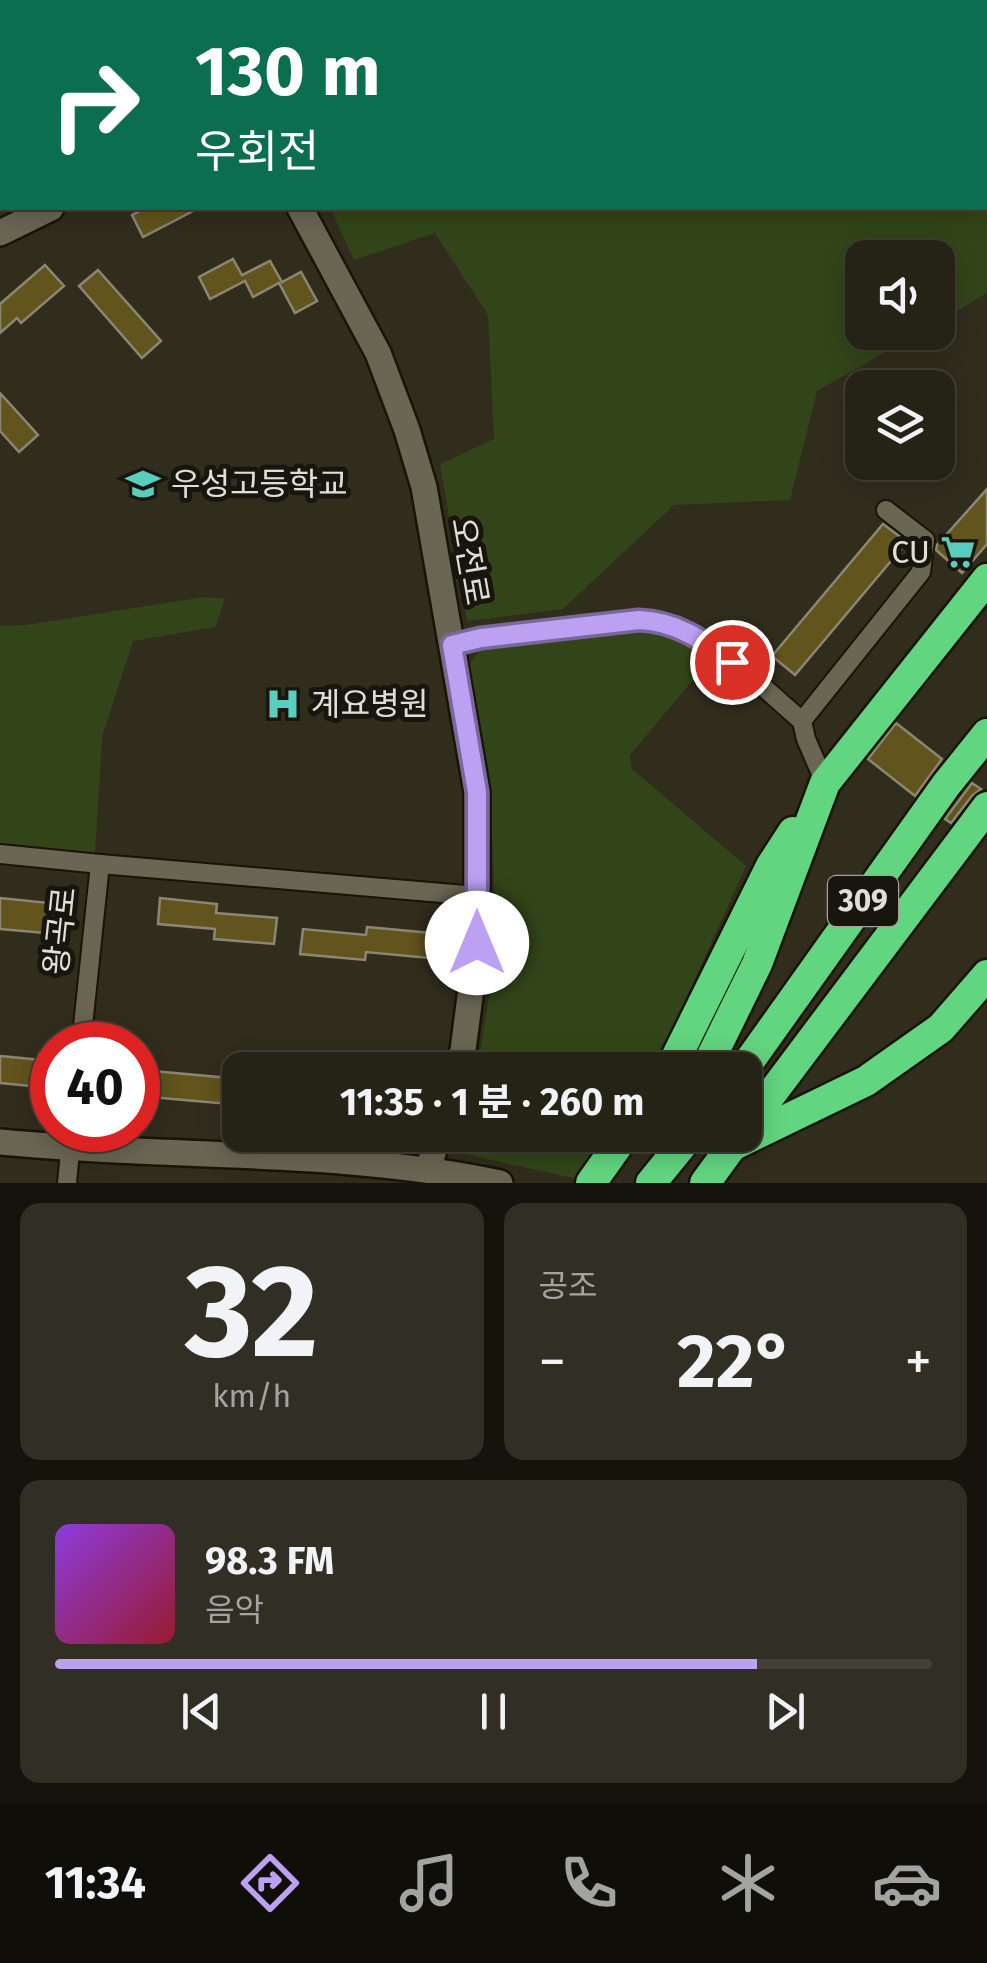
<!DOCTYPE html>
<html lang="ko">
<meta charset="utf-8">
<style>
body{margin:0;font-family:"Fira Sans","Noto Sans KR",sans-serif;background:#312f23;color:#f1f3f6;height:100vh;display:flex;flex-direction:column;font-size:38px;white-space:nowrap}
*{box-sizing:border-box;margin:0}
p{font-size:32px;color:#a3a4a1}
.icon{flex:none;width:55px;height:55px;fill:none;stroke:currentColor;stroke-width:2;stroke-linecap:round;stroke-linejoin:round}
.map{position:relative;height:1183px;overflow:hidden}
.drawer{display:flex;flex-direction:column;gap:20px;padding:20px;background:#14130c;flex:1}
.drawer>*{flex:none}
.banner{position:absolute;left:0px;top:0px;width:988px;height:210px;box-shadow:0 5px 25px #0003,0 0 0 2px #423f35;background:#0b6e4f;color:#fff;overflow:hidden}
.buttons{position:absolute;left:845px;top:240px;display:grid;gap:20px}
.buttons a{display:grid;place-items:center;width:110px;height:110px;border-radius:20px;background:#252216;box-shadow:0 5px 25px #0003,0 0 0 2px #423f35;font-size:50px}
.speed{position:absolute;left:30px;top:1022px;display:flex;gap:20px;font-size:50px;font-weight:700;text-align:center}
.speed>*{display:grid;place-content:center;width:130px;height:130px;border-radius:50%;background:#252216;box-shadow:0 5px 25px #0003,0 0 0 2px #423f35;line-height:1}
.speed .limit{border:15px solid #d22;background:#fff;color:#111}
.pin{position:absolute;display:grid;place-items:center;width:85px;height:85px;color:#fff;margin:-42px;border:5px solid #fff;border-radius:50%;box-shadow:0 2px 10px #0007}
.me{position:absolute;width:110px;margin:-55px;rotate:0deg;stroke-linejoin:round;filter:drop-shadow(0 0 8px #0008)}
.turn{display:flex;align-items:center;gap:35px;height:210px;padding:0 30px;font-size:45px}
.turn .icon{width:130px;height:130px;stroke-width:2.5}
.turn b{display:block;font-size:70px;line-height:85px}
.big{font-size:75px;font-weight:700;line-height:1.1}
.drawer .tile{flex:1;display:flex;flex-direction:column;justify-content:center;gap:15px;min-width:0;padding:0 35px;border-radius:20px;background:#312f23}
.drawer .dial{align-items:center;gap:0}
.dial b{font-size:130px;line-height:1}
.song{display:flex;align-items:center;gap:30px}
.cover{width:120px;height:120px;border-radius:15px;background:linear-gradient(135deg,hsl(270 70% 55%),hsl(350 70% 35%))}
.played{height:10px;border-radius:5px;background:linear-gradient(90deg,#bca0f2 80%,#423f35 80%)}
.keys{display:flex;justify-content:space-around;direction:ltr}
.heat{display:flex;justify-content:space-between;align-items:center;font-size:55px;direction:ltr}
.drawer .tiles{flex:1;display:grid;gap:20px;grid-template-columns:1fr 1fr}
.tile:last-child{grid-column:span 2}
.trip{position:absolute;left:222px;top:1052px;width:540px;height:100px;border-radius:20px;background:#252216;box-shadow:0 5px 25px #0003,0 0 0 2px #423f35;font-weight:700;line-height:100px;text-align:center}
.tabs{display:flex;height:160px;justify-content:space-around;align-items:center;background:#0f0e09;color:#a3a4a1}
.tabs .icon{width:70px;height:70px}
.tabs .current{color:#bca0f2}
.tabs b{font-size:45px;color:#f1f3f6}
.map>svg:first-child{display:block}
</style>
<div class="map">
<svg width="987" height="1183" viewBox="0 0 987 1183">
<rect width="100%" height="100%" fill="#312d1d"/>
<g fill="#324518">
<path d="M683,0H987V293L938,322V258H862V332L919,333L817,391L790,500L674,505L563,609L467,621L440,464L494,439L488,315L435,233L354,260L330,208H985V2H680Z"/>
<path d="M204,597L225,599L215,627L133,641L102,737L95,854L0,843V626L26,625Z"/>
<path d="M668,631L708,662L630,755L632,769L746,866L661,1054L650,1070H477L497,948L490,793L468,666L484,644Z"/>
<path d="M456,1135H607L577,1179L469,1155L454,1140Z"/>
</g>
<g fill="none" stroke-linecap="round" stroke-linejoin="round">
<path stroke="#1c8e96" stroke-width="5" d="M660,2L663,0"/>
</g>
<g fill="#61541c" stroke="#8b8775" stroke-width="2.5">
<path d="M146,208H199L143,237L132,215Z"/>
<path d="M233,259L242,275L270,261L282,282L301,272L317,301L295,313L279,283L253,297L245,281L210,299L199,277Z"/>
<path d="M45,265L64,286L21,323L17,318L0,333V304Z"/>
<path d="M98,270L161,341L142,358L79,286Z"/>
<path d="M0,393L38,435L19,452L0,431Z"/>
<path d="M987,489V544L962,573L936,550L937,545Z"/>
<path d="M883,524L907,542L795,675L772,656Z"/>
<path d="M896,723L942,759L915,796L868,759Z"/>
<path d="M972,783L981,789L972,796L951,823L945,819Z"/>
<path d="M0,898L59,904L56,934L0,929Z"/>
<path d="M160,898L217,904L216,913L277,918L274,944L214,939L215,929L158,924Z"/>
<path d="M367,927L431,933L429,958L366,952L365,960L300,954L303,929L366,935Z"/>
<path d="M0,1056L52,1061V1088L0,1083Z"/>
<path d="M153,1071L240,1079V1105L151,1097Z"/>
</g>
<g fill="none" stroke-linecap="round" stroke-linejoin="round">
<g stroke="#191506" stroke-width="22">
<g id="street">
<path d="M0,36H2"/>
<path d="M451,645L481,638L639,620C703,622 755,682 802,721"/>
<path d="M825,783L806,739L802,721L921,572L925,540L886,510"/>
<path d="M0,854L100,864L81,1045"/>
<path d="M100,864L477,896"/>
<path d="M67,1183L72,1130"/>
</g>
</g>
<g stroke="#191506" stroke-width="30">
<g id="secondary">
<path d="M156,1L161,0"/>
<path d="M300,208L378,353L407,430L424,487L477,792V943L463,1050L457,1070"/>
<path d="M0,233L51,208"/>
<path d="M0,1142C166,1159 336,1148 500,1183"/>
<path d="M429,1168L438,1135"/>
</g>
</g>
<g stroke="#191506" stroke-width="35">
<g id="highway">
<path d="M670,1070L771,866L793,832"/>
<path d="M705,1070L757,964L825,783L987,579"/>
<path d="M743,1070L946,785L987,734"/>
<path d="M745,1129L987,807"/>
<path d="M734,1145L866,1081L941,1028L987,975"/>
<path d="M591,1183L625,1135"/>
<path d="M651,1183L690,1135"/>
<path d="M705,1183L740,1135"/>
</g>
</g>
<use href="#street" stroke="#6a6654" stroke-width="18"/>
<use href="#secondary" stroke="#6a6654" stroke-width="25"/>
<use href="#highway" stroke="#62d581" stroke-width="30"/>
</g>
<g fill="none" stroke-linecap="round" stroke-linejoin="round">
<g stroke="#7a689d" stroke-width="25">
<path id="route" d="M477,943V792L452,645L481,638L639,620C675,621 703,640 732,662"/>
</g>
<use href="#route" stroke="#bca0f2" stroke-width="18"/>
</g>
<defs>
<g id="school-bare" transform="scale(2.7)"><path d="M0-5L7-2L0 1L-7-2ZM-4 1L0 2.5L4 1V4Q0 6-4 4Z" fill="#59cebe" stroke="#17150e" stroke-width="2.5" paint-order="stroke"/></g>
<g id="supermarket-bare" transform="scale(2.7)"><path d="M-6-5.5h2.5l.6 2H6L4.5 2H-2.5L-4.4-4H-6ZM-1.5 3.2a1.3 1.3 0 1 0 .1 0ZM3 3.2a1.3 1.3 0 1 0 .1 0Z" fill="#59cebe" stroke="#17150e" stroke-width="2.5" paint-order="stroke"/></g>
<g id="hospital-bare" transform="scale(2.7)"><path d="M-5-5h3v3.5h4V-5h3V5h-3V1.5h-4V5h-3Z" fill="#59cebe" stroke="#17150e" stroke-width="2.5" paint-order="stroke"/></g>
</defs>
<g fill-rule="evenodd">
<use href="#school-bare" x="143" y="484"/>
<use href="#supermarket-bare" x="958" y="552"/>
<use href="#hospital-bare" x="283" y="704"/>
</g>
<g text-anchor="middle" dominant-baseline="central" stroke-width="10" stroke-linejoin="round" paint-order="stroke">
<rect fill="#17150e" stroke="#a4a299" stroke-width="2.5" x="828" y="876" width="70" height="50" rx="8"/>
<g font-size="30" font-weight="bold" fill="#e1dfd5">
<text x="863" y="901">309</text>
</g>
<g font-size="32" fill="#e1dfd5" stroke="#17150e" text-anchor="start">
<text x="171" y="484">우성고등학교</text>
<text x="930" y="552" text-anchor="end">CU</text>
<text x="311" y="704">계요병원</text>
</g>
<g font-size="32" fill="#e1dfd5" stroke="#17150e">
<text transform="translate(470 561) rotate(80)">오전로</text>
<text transform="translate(60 931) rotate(-84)">왕곡로</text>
</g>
</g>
</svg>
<div class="buttons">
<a><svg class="icon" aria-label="sound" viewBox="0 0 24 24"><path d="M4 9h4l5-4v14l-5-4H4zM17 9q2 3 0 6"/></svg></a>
<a><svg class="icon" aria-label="layers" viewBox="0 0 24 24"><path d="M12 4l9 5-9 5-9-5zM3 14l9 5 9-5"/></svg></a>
</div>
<div class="speed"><div class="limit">40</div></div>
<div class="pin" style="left:732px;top:662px;background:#d93025"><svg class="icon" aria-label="arrive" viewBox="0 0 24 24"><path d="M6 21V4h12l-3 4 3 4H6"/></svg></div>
<svg class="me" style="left:477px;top:943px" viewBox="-20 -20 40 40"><circle r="19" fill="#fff"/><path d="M0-13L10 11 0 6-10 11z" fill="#bca0f2"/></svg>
<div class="trip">11:35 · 1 분 · 260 m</div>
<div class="banner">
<div class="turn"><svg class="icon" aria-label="right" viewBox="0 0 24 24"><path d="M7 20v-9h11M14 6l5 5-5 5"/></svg><div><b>130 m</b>우회전</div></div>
</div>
</div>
<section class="drawer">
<div class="tiles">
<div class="tile dial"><b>32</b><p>km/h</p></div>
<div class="tile"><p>공조</p>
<div class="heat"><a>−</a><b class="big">22°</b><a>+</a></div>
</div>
<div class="tile">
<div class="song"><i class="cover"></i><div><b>98.3 FM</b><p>음악</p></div></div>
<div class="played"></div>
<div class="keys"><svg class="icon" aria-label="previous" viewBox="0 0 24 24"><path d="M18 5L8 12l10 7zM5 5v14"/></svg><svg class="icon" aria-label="pause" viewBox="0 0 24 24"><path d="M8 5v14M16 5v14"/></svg><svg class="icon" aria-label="next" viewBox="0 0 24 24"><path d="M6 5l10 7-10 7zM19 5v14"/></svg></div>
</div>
</div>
</section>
<nav class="tabs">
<b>11:34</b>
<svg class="icon current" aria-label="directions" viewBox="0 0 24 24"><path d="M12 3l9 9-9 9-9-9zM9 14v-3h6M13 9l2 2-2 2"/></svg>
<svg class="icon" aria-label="music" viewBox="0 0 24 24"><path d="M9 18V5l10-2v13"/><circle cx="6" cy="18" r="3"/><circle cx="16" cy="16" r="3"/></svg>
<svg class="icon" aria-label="phone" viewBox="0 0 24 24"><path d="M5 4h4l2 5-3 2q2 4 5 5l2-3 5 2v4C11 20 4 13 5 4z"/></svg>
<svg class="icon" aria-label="climate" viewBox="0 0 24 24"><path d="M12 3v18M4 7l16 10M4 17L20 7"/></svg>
<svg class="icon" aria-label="car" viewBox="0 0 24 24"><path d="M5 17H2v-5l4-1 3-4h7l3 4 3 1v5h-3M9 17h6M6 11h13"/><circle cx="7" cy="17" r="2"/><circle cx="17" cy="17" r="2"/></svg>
</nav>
